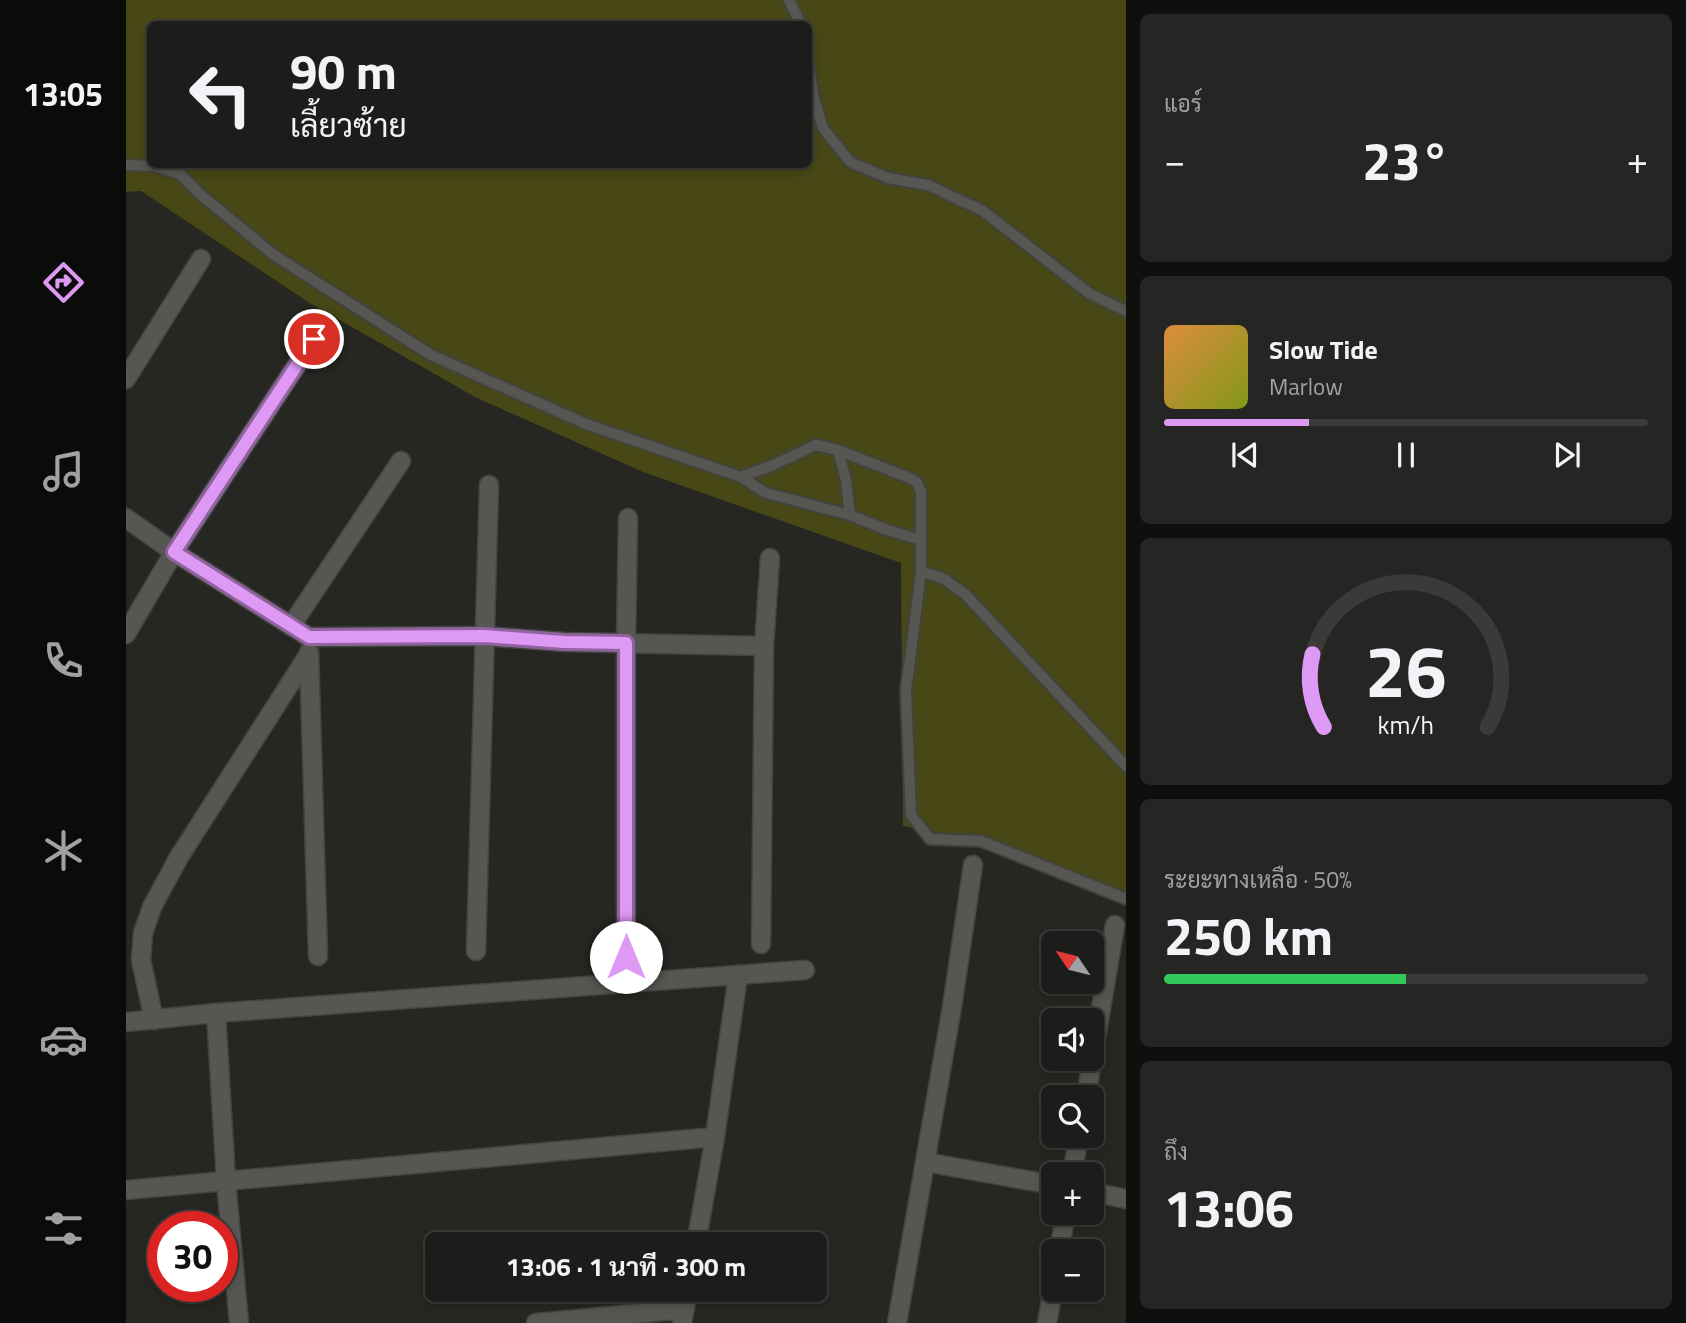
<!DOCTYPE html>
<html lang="th">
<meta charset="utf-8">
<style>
body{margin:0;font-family:"Titillium Web",Sarabun,sans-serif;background:#252523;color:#f1f3f6;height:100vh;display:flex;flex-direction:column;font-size:26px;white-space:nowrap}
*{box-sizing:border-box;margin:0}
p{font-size:23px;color:#a0a1a2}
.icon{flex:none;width:38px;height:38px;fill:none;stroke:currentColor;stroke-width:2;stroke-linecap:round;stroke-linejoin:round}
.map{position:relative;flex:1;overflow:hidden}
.panel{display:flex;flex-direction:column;gap:14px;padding:14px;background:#0f0f0e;width:560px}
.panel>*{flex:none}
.hud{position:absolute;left:21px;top:21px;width:665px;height:147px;border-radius:10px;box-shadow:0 4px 10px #0003,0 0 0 2px #3a3a39;background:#1c1c1a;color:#f1f3f6;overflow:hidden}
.needle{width:46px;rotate:305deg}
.fabs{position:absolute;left:915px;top:931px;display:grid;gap:14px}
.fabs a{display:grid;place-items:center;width:63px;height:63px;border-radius:10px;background:#1c1c1a;box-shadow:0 4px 10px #0003,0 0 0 2px #3a3a39;font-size:35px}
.speed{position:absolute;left:21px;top:1211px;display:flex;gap:14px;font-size:35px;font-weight:700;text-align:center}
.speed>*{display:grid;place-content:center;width:91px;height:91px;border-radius:50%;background:#1c1c1a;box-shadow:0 4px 10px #0003,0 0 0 2px #3a3a39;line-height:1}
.speed .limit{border:10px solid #d22;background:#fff;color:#111}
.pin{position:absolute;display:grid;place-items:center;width:60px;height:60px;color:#fff;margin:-30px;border:4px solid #fff;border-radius:50%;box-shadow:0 2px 7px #0007}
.me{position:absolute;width:77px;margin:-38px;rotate:0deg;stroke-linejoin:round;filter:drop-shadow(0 0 5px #0008)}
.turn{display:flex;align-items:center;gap:24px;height:147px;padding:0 28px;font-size:32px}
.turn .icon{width:91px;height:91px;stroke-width:2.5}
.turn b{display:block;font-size:49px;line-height:60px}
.big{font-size:52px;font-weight:700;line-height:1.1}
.panel .widget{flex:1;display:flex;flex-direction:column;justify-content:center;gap:10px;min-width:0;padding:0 24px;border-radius:10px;background:#252523}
.panel .dial{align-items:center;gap:0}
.dial svg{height:182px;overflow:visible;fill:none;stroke:#3a3a39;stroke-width:7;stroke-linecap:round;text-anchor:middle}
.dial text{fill:#f1f3f6;stroke:none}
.song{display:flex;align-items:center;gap:21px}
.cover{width:84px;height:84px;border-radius:10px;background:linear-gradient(135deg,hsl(30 70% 55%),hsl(70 70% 35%))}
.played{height:7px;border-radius:4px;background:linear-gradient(90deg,#dd99f3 30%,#3a3a39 30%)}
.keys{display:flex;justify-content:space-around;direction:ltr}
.heat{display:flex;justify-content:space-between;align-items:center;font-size:38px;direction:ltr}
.charge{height:10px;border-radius:5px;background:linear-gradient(90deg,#34c759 50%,#3a3a39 0)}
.trip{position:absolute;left:299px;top:1232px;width:402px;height:70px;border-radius:10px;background:#1c1c1a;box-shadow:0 4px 10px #0003,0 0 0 2px #3a3a39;font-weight:700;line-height:70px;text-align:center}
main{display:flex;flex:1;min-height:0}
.tabs{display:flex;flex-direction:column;width:126px;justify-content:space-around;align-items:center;background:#0b0b0a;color:#a0a1a2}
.tabs .icon{width:49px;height:49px}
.tabs .current{color:#dd99f3}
.tabs b{font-size:32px;color:#f1f3f6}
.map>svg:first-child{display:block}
</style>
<main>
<nav class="tabs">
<b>13:05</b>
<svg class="icon current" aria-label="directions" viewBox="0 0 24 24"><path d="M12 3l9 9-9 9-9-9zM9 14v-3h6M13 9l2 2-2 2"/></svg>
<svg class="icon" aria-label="music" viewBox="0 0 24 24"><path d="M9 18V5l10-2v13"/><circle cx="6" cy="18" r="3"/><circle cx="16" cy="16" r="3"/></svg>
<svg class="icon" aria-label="phone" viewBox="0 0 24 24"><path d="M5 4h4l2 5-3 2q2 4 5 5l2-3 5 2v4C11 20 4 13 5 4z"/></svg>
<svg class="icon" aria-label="climate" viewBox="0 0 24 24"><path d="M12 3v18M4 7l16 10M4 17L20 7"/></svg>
<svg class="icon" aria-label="car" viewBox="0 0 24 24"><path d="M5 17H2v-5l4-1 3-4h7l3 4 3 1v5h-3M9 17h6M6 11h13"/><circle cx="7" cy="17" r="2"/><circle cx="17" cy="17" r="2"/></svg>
<svg class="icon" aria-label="filters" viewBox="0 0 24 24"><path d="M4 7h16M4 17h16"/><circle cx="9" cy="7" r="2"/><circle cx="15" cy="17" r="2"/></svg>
</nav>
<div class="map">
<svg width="1000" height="1323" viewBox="0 0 1000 1323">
<rect width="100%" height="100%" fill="#262623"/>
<path fill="#484716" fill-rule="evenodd" d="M0,0H1000V900L855,841L777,826L775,563L517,472L349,397L182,302L15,191L0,192ZM24,24H682V164H24Z"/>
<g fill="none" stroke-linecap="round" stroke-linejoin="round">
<g stroke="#42423f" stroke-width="14">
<g id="lane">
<path d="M663,0L675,24"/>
<path d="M682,61L688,99L697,128L724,162L762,178L802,185L857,211L964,294L1000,311"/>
<path d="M0,165L29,166L54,174L75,195L148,255L305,355L460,424L615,477L647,465L690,445L712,450L781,477L791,482L795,492V571L780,690L785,815L804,839L855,841L1000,899"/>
<path d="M712,450L720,480L724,515"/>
<path d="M615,477L640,493L724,515L761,530L795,540"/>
<path d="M795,571L818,579L839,594L1000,766"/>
</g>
</g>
<g stroke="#42423f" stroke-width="21">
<g id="street">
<path d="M0,379L75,259"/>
<path d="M0,518L48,552L183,637L358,636L438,642L638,646"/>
<path d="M165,626L275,461"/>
<path d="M0,634L48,552L188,339"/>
<path d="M183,652L192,956"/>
<path d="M635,944L638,646L644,558"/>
<path d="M350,951L363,485"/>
<path d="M500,957V643L502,518"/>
<path d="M90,1013L100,1181L113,1323"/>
<path d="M28,1020L15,960L17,933L26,907L53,857L183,654"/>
<path d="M0,1022L90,1013L679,970"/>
<path d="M960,1097L989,925"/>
<path d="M799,1162L928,1185"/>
<path d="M946,1174L953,1136"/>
<path d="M0,1190L589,1137"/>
<path d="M966,1192L1000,1199"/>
<path d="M570,1244L589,1137L612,975"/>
<path d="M933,1251L940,1213"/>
<path d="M410,1323L559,1309"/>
<path d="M556,1323L562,1290"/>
<path d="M771,1323L826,1007L847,865"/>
<path d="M921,1323L928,1285"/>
</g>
</g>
<use href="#lane" stroke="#565652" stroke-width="10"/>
<use href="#street" stroke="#565652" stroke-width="18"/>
</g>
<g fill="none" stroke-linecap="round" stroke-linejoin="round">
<g stroke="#90639e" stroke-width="18">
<path id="route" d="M188,339L48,552L183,637L358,636L438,642L500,643V957"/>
</g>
<use href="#route" stroke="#dd99f3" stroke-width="12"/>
</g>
</svg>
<div class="fabs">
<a><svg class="needle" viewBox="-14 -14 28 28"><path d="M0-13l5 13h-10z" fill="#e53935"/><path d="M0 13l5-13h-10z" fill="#a0a1a2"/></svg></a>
<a><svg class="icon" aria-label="sound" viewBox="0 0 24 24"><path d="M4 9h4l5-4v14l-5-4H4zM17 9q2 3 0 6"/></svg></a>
<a><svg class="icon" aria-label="search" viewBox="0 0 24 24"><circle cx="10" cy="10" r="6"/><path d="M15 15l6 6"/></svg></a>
<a>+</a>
<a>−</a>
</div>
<div class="speed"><div class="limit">30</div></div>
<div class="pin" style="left:188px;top:339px;background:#d93025"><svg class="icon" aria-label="arrive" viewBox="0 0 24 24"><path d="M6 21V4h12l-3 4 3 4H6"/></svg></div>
<svg class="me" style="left:500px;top:957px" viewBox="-20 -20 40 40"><circle r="19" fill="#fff"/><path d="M0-13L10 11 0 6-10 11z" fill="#dd99f3"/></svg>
<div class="trip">13:06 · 1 นาที · 300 m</div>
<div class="hud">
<div class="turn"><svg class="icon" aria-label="left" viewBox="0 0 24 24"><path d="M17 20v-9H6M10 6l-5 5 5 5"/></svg><div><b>90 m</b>เลี้ยวซ้าย</div></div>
</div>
</div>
<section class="panel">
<div class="widget"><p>แอร์</p>
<div class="heat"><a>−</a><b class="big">23°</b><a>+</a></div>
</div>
<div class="widget">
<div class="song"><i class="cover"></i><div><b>Slow Tide</b><p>Marlow</p></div></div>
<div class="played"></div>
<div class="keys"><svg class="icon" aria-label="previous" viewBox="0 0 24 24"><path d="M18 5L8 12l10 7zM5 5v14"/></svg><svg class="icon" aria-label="pause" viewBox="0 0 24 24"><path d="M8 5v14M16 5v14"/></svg><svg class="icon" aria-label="next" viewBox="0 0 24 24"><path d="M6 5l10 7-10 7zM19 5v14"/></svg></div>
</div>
<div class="widget dial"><svg viewBox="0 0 100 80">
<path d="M14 69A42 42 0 1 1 86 69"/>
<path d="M14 69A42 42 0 0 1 9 37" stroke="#dd99f3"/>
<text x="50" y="56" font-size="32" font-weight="700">26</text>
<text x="50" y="72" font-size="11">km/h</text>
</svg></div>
<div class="widget"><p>ระยะทางเหลือ · 50%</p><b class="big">250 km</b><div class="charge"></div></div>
<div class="widget"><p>ถึง</p><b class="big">13:06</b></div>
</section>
</main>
